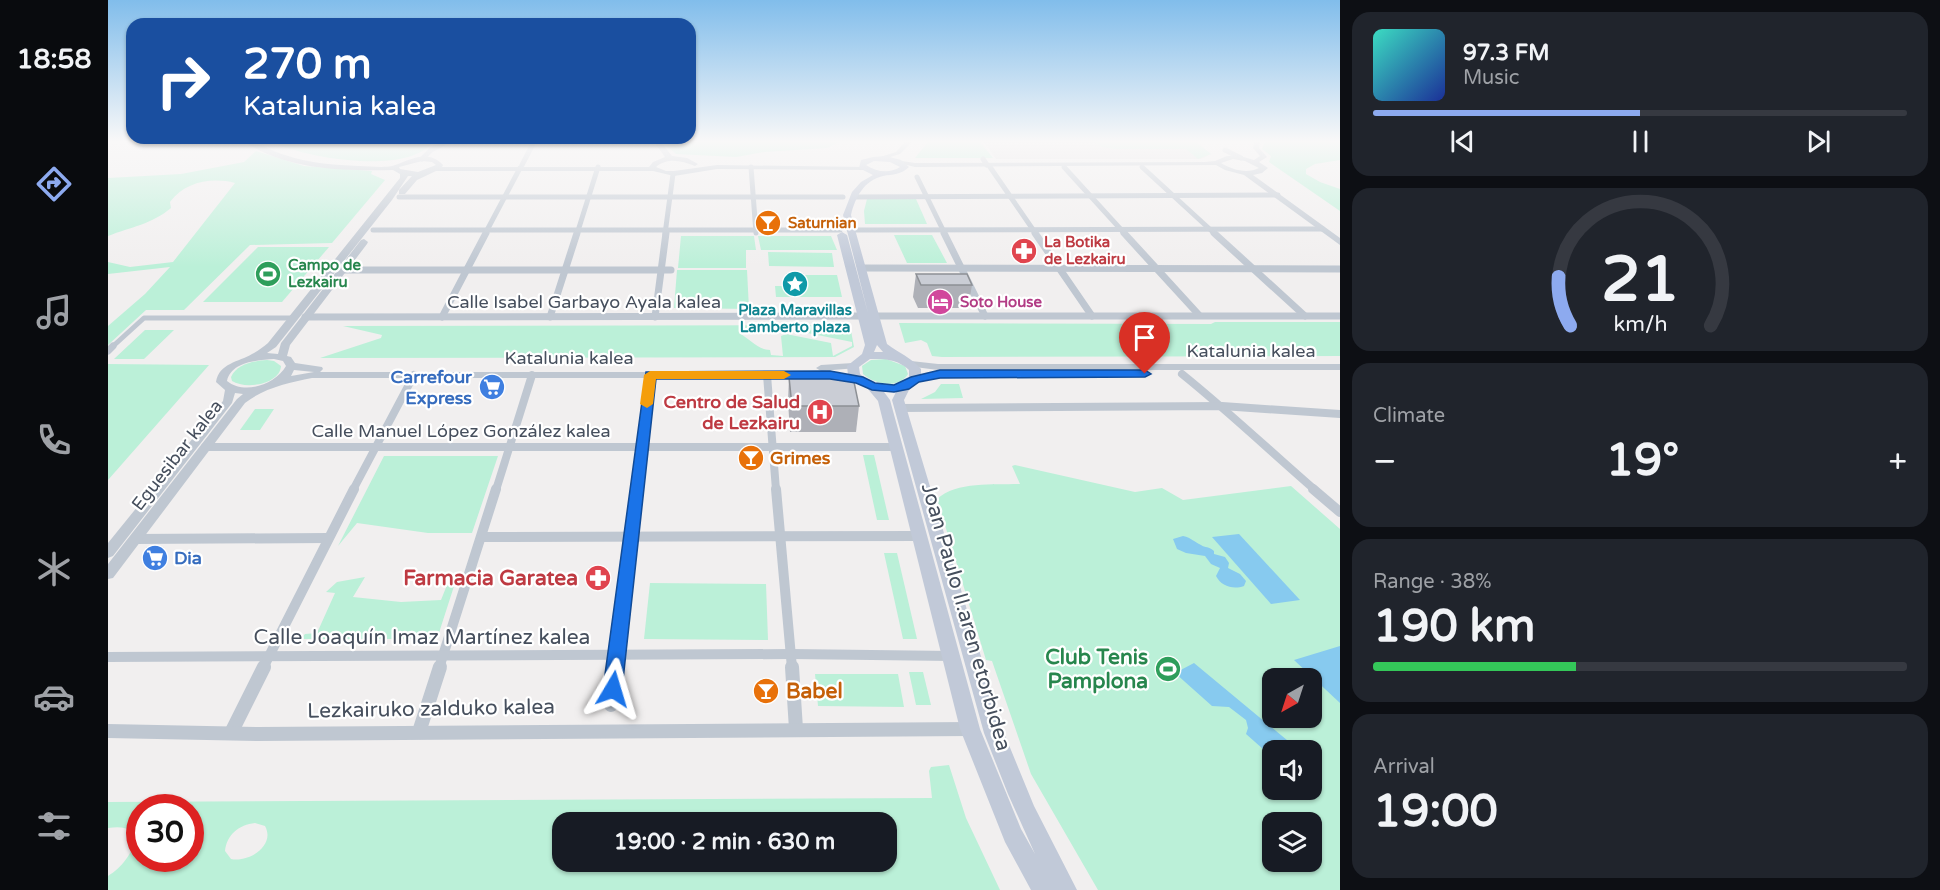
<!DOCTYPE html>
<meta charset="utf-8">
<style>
body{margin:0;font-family:"Varela Round",sans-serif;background:#20242c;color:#f1f3f6;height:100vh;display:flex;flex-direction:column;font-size:22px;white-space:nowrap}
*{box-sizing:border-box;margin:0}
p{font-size:20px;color:#9ea1a6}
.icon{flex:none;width:33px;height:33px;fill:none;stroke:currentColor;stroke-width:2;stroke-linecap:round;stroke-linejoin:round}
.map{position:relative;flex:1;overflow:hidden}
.drawer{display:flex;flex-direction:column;gap:12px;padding:12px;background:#0d0f14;width:600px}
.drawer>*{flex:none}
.hud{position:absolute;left:18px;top:18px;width:570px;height:126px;border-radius:18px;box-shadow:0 2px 4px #0004;background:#1a4fa0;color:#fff;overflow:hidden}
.needle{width:39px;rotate:219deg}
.buttons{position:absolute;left:1154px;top:668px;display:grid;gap:12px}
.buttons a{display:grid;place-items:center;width:60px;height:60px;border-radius:12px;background:#171b24;box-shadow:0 2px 4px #0004;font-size:30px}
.speed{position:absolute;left:18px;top:794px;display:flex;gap:12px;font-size:30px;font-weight:700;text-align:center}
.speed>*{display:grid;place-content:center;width:78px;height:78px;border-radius:50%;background:#171b24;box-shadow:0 2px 4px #0004;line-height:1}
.speed .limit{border:9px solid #d22;background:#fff;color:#111}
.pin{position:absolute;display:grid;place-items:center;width:51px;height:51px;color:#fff;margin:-62px -26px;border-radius:50% 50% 50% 0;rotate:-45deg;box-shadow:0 0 6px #0007}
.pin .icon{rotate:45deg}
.me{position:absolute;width:66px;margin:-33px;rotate:7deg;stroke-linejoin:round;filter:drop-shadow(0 0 4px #0008)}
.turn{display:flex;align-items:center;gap:21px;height:126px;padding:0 18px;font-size:27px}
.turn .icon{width:78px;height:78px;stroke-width:2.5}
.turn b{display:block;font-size:42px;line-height:51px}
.big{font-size:45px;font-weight:700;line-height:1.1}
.drawer .widget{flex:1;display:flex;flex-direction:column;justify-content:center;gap:9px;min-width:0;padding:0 21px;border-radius:18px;background:#20242c}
.drawer .dial{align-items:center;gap:0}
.dial svg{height:156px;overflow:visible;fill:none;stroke:#363941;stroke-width:7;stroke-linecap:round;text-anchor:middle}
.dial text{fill:#f1f3f6;stroke:none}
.song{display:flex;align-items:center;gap:18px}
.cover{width:72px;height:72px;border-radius:9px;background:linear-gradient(135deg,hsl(170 70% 55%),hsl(230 70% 35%))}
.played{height:6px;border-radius:3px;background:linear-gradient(90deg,#8daaef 50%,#363941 50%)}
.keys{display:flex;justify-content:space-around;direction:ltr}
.heat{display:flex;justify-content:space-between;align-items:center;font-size:33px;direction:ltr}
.charge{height:9px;border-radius:4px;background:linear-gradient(90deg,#34c759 38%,#363941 0)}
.trip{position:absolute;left:444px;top:812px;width:345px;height:60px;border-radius:18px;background:#171b24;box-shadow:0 2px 4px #0004;font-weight:700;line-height:60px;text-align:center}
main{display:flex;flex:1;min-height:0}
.dock{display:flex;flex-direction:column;width:108px;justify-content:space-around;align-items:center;background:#090b0e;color:#9ea1a6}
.dock .icon{width:42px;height:42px}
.dock .active{color:#8daaef}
.dock b{font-size:27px;color:#f1f3f6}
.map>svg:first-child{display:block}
</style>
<main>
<nav class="dock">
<b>18:58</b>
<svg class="icon active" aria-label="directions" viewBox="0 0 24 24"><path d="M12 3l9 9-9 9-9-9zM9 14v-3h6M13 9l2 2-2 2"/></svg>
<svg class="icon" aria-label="music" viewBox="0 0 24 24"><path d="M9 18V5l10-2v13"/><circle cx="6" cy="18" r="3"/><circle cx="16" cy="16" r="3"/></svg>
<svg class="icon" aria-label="phone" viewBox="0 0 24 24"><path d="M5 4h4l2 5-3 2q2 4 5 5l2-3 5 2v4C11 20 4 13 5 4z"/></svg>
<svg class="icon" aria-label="climate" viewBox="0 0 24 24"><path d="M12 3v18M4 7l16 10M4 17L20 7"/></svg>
<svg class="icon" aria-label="car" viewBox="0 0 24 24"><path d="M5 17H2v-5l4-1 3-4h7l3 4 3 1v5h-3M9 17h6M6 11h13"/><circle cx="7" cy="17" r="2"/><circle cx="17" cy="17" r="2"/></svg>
<svg class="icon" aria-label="filters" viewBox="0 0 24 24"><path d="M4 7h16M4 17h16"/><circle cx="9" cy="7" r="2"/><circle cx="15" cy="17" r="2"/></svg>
</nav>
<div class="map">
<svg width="1232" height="890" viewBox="0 0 1232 890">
<rect width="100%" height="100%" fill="#f1efef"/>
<path fill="#e2e0e1" d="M876,142H1088L1103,154L1093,159H888Z"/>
<g fill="#bbf0d8" fill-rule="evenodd">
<path d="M163,142H325C298,176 199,158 163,142Z"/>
<path d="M554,142H731L719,148L656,152L628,157L568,154Z"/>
<path d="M820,142H872L885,158H807Z"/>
<path d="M987,142H1088L1103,154L1090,159L1078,149H1007L994,147Z"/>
<path d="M1157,142H1232V160L1207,164L1198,169V174L1212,182L1232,189V211L1161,162L1163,156L1154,149Z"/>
<path d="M148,151L196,166L264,171L263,174L277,180L224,243L142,245L76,310H38L0,345V326L37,294L62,267L0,274V262L22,267L65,262L127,183C103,177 77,182 62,202L63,208C44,224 23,227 0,236V178L73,174L136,162Z"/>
<path d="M759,199H808L819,224H757L756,211Z"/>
<path d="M786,235H824L839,263H799Z"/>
<path d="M573,236H646L648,250H638V268H570Z"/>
<path d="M650,236H723L729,250H653Z"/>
<path d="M150,247H221L174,302H95Z"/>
<path d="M660,252L724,253L726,267L661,266Z"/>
<path d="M569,270H639L641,309L566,308Z"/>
<path d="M697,275H729L734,297H668L667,286H698Z"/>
<path d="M1107,322H1232V356L834,357L824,356L819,343L813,340L797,343L791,323L1103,324Z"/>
<path d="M742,325L746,347L727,357L212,358L273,338L274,335L235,326ZM658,326L670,327L744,342V346L725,356L723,343L678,334L673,336L675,356L663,355L662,350C650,350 642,339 631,333Z"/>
<path d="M37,330H66L36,359H6Z"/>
<path d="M778,359L797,366L800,374C791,389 767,385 755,374L754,366L763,360Z"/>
<path d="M159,360L166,361L173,366C172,384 138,390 124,381L123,377C129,364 145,361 159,360Z"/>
<path d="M0,364L101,365L0,480Z"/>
<path d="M833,384H851L855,398L813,399L827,392Z"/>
<path d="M147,409H166L152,430H132Z"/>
<path d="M755,455H766L781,520H769Z"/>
<path d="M276,456H390L364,533H320L249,523L230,546Z"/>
<path d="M907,465L1027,492L1054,488L1075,500L1183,486L1232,529V890H990L923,774L884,661L878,660L829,499C849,481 888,485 912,484L904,466ZM1164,678H1203V717H1164ZM1164,750H1203V789H1164ZM1164,822H1203V861H1164Z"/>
<path d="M776,553H789L809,639H795Z"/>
<path d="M257,577L245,597L293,602L333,600L341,580H348L329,639H193L197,634L209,633L227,593L218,592L229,582Z"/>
<path d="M542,583L658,584L660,640L536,639Z"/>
<path d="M801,672H815L823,705H808Z"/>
<path d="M707,674H790L796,707L710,706Z"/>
<path d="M841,765L858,818L892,890H0V876C23,863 45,821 0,828V802L824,798L821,771L823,767ZM32,807H82V858H32ZM454,822H778V861H454ZM147,823L157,826C168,846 140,863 123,859L117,851C119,834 131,825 147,823Z"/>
</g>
<g fill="#87caef">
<path d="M1131,534L1192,600L1163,604L1104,537Z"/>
<path d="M1075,536C1084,538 1086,542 1093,545C1097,548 1101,546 1106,551V554L1117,557L1121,563L1120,568L1132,574L1138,581L1136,586C1125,590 1113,586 1108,576L1112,568L1103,564L1097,556L1078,553L1069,549L1065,539Z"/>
<path d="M1232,646V703L1186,660Z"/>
<path d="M1086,663L1191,750H1164V757L1138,734L1140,728L1138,720L1121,707L1104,706L1067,673Z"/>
</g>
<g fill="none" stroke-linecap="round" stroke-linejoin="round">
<path stroke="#bfc7d1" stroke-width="5" d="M3,348L36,318H186"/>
<path stroke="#bfc7d1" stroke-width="7" d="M0,351L5,346"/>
<g stroke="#bfc7d1" stroke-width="5">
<path d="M1117,150L1133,158"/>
<path d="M314,159L323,150L338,142"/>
<path d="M875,159L879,165"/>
<path d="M414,165L426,142"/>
<path d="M643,167L648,233"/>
<path d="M882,167L928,234"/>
<path d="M956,167L1017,234"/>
<path d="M1034,167L1107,234"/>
<path d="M809,177L837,234"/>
<path d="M291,197H735"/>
<path d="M745,197L1170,195"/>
<path d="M265,230H732"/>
<path d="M741,230L1215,229"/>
<path d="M377,234L412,168"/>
<path d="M469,234L490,167"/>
<path d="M557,234L565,174"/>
</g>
<g stroke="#bfc7d1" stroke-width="7">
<path d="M836,233L877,316"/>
<path d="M927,233L984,316"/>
<path d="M1016,233L1091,315"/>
<path d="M1106,233L1197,316"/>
<path d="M753,268L1232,269"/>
<path d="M235,270H563"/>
<path d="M767,316H1232"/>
<path d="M197,317L756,316"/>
<path d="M334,317L378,233"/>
<path d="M442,317L469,233"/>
<path d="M547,317L558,233"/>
</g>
<g stroke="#bfc7d1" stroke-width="8">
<path d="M1074,374C1120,411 1162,451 1207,490"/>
<path d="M659,375L668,490"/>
<path d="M792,408L1114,406L1232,414"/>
<path d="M97,447H788"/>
<path d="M245,490L306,375"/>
<path d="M388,490L424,375"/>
<path d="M528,490L542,375"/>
</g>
<g stroke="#bfc7d1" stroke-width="10">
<path d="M668,489L684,668"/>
<path d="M1205,489L1232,512"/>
<path d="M374,537L812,536"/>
<path d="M27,539L220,538"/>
<path d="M0,657L683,654L844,656"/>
<path d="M155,668L246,489"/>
<path d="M331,668L388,489"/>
<path d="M507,668L529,489"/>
</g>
<g stroke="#bfc7d1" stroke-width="14">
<path d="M684,667L688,729"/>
<path d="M503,705L508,667"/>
<path d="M311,732L332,667"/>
<path d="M123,733L156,667"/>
</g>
<g fill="#bfc7d1" fill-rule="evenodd">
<path d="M137,142C151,142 163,151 177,155C200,163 226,165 251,166C261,166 274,168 284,166C301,161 319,148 335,165L334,167H541L545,162L557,157L546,142H553L564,156L579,158L590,164L587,166C574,161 560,157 548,167L558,171H566L609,165L758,167L760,168L756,170L609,169L566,176L545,171H328L309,180L297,194H291V190L304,176H300L284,200L168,347L159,353L170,354L173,343L253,240L256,239L260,242L259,244L182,345L179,356L183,357L187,363L214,367L215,369L212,372H712L750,377L755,380L750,383L712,378H204C180,383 156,388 137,403L5,578L0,579V564L129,399L135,394L127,393L124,403L5,556L0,558V543L115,401L117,390L108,382C111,363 131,362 144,354C150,351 155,347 160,343L292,178V174L285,170C236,171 179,170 137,142ZM314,161L324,162L328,165L310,172L292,169L291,167ZM166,359L175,361L178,366C167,385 136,395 119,381C123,362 150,360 166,359ZM186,370L206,372L183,376Z"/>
<path d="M797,142H804L792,154L772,160L769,158L788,152Z"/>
<path d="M1146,142H1152L1151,148L1159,157L1151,162L1160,168L1154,173L1145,175L1232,238V245L1136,175L1117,170L1108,165L807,167L791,163L794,161L807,163L1097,162L1107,161L1119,156H1132L1146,160L1152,156L1145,148ZM1125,159L1137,161L1151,168C1139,174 1125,170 1113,163Z"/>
<path d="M803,361L830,364H1232V370H830L799,366L798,364L799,362Z"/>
<path d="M745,363L749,364L750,366L749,368L713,371L708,368L713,365Z"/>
<path d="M838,371L843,374L842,376L807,382L802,379L807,376Z"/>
<path d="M862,722L868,724L871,729L868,734L862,736L150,741L0,738V724L150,727Z"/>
</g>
<path fill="#c1c9d8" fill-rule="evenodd" d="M778,156L793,160L801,167C793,175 785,174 775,176C756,180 747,198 743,215L779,344C791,353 804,358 813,369V379L802,388L796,400L896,733L926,806L969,890H923L897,842L852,729L770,401L759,388L748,383L740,375L739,366L754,354L757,345L729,235L734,232L739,235L760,313L735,215L744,192L753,182L765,175L751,168L753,160L765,157ZM766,161L782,162L792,167C781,174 769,172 758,165ZM769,345L775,352H766ZM762,359C778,359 789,359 801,370V378C785,390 766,386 752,374L751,367ZM776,392H788L784,400L876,733L900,794L927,854L913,829L872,729L782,400Z"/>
</g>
<g fill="#aeb0b7">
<path d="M808,274L864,285L860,308H810L805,297Z"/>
<path d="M681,377L751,406L748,432H682L680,402Z"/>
</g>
<g fill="#cacdd5" stroke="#8d9095" stroke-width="1.5">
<path d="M808,274H859L864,285H813Z"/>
<path d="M681,377H745L751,406H684Z"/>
</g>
<linearGradient id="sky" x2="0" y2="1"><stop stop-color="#81bdeb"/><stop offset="0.53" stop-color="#f9f8f8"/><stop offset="1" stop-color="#f9f8f8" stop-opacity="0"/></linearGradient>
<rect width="1232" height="267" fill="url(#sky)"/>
<path fill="#1a73e8" stroke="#114b97" stroke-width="1.5" d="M832,370H1037L1043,374L1037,377L832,378L811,382L801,389L786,392L764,390L748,383L722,379H548L514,689L511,695L505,697L498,695L495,689L538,372L722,371L755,377L767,383L786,385L803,377Z"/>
<path fill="#f59e0b" d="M542,371H676L683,375L676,379H548L545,404L539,408L532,404L536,375Z"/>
<defs>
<g id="bar-disc" transform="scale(1.35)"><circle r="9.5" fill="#e8710a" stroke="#fff"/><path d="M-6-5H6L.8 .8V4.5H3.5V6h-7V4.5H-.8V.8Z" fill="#fff"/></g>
<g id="pharmacy-disc" transform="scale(1.35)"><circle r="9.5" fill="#e0444e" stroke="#fff"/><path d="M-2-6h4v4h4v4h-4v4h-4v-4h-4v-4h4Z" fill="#fff"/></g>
<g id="stadium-disc" transform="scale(1.35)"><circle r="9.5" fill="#2e9e5b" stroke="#fff"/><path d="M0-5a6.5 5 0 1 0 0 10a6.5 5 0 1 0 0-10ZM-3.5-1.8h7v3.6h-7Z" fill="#fff"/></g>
<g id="sight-disc" transform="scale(1.35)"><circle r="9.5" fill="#0f9aa8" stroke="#fff"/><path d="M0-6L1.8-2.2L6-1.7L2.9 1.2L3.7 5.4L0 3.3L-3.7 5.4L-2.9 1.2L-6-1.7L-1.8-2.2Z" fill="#fff"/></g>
<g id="hotel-disc" transform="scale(1.35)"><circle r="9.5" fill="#d1479c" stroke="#fff"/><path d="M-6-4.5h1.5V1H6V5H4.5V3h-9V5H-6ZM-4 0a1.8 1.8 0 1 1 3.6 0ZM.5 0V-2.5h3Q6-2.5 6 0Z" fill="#fff"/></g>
<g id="supermarket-disc" transform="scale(1.35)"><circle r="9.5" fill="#3f7fe0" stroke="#fff"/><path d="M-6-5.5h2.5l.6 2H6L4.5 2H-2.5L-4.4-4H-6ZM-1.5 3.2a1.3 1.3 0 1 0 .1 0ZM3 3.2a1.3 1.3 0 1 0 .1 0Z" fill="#fff"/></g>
<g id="hospital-disc" transform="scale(1.35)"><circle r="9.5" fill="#e0444e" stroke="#fff"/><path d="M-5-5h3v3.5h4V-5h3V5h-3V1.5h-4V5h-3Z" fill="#fff"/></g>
</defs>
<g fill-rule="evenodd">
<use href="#bar-disc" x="660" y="223"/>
<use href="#pharmacy-disc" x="916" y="251"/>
<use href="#stadium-disc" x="160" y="274"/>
<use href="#sight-disc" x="687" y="284"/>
<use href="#hotel-disc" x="832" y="302"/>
<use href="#supermarket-disc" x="384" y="387"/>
<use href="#hospital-disc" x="712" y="412"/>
<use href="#bar-disc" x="643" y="458"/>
<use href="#supermarket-disc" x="47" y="558"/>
<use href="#pharmacy-disc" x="490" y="578"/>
<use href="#stadium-disc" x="1060" y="669"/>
<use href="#bar-disc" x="658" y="691"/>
</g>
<g text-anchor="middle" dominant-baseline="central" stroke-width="4.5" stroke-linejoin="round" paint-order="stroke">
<g font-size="15" font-weight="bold" fill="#c56008" stroke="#fff" text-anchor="start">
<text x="680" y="223">Saturnian</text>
</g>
<g font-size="15" font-weight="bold" fill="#be3a42" stroke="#fff" text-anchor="start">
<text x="936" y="242">La Botika<tspan x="936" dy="17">de Lezkairu</tspan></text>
</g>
<g font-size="15" font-weight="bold" fill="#27864d" stroke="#fff" text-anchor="start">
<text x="180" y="265">Campo de<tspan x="180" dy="17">Lezkairu</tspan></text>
</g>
<g font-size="15" font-weight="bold" fill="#b23c85" stroke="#fff" text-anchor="start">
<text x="852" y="302">Soto House</text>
</g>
<g font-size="15" font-weight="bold" fill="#0d838f" stroke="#fff">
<text x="687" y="310">Plaza Maravillas<tspan x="687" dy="17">Lamberto plaza</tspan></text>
</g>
<g font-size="18" fill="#464f5d" stroke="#fff">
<text x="476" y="302">Calle Isabel Garbayo Ayala kalea</text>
<text x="1143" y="351">Katalunia kalea</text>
<text x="461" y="358">Katalunia kalea</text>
<text x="353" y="431">Calle Manuel López González kalea</text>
<text transform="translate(69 455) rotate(-52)">Eguesibar kalea</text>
</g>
<g font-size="18" font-weight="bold" fill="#366cbe" stroke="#fff" text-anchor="end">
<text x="364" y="377">Carrefour<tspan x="364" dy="21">Express</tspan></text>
<text x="66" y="558" text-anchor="start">Dia</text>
</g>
<g font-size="18" font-weight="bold" fill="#be3a42" stroke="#fff" text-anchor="end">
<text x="692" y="402">Centro de Salud<tspan x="692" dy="21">de Lezkairu</tspan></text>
</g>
<g font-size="18" font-weight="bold" fill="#c56008" stroke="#fff" text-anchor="start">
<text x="662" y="458">Grimes</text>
</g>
<g font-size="21" font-weight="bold" fill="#be3a42" stroke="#fff" text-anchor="end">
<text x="470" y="578">Farmacia Garatea</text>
</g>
<g font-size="21" fill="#464f5d" stroke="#fff">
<text transform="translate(858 617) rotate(74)">Joan Paulo II.aren etorbidea</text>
<text x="314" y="637">Calle Joaquín Imaz Martínez kalea</text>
<text transform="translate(323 709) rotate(-1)">Lezkairuko zalduko kalea</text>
</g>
<g font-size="21" font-weight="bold" fill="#27864d" stroke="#fff" text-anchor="end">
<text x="1040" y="657">Club Tenis<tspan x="1040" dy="24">Pamplona</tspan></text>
</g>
<g font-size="21" font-weight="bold" fill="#c56008" stroke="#fff" text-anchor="start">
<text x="678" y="691">Babel</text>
</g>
</g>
</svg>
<div class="buttons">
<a><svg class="needle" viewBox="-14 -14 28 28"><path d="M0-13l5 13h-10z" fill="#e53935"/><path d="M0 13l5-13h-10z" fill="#9ea1a6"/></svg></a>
<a><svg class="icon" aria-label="sound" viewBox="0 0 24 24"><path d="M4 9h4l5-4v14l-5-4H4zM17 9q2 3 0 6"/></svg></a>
<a><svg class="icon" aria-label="layers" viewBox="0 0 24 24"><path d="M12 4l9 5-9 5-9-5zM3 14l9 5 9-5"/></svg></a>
</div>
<div class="speed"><div class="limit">30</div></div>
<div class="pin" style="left:1037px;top:374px;background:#d93025"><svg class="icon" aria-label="arrive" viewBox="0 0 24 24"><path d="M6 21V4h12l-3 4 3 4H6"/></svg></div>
<svg class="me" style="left:505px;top:689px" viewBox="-20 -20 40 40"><path d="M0-17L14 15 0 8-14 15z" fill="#1a73e8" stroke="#fff" stroke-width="4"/></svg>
<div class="trip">19:00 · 2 min · 630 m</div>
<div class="hud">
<div class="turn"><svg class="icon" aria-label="right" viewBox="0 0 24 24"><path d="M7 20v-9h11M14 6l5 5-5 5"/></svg><div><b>270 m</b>Katalunia kalea</div></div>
</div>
</div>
<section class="drawer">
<div class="widget">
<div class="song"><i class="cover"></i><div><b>97.3 FM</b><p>Music</p></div></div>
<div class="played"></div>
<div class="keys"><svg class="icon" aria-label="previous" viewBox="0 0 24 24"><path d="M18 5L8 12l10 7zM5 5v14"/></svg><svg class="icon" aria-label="pause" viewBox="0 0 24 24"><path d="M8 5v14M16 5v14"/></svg><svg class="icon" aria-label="next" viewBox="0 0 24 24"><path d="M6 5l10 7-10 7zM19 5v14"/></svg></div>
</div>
<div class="widget dial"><svg viewBox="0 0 100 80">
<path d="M14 69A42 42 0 1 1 86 69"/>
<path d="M14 69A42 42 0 0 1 8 44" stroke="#8daaef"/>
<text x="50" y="56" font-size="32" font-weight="700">21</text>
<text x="50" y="72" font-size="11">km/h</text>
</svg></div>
<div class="widget"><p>Climate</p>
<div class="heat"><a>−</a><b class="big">19°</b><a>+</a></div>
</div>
<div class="widget"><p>Range · 38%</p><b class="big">190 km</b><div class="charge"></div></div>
<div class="widget"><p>Arrival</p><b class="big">19:00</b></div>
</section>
</main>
